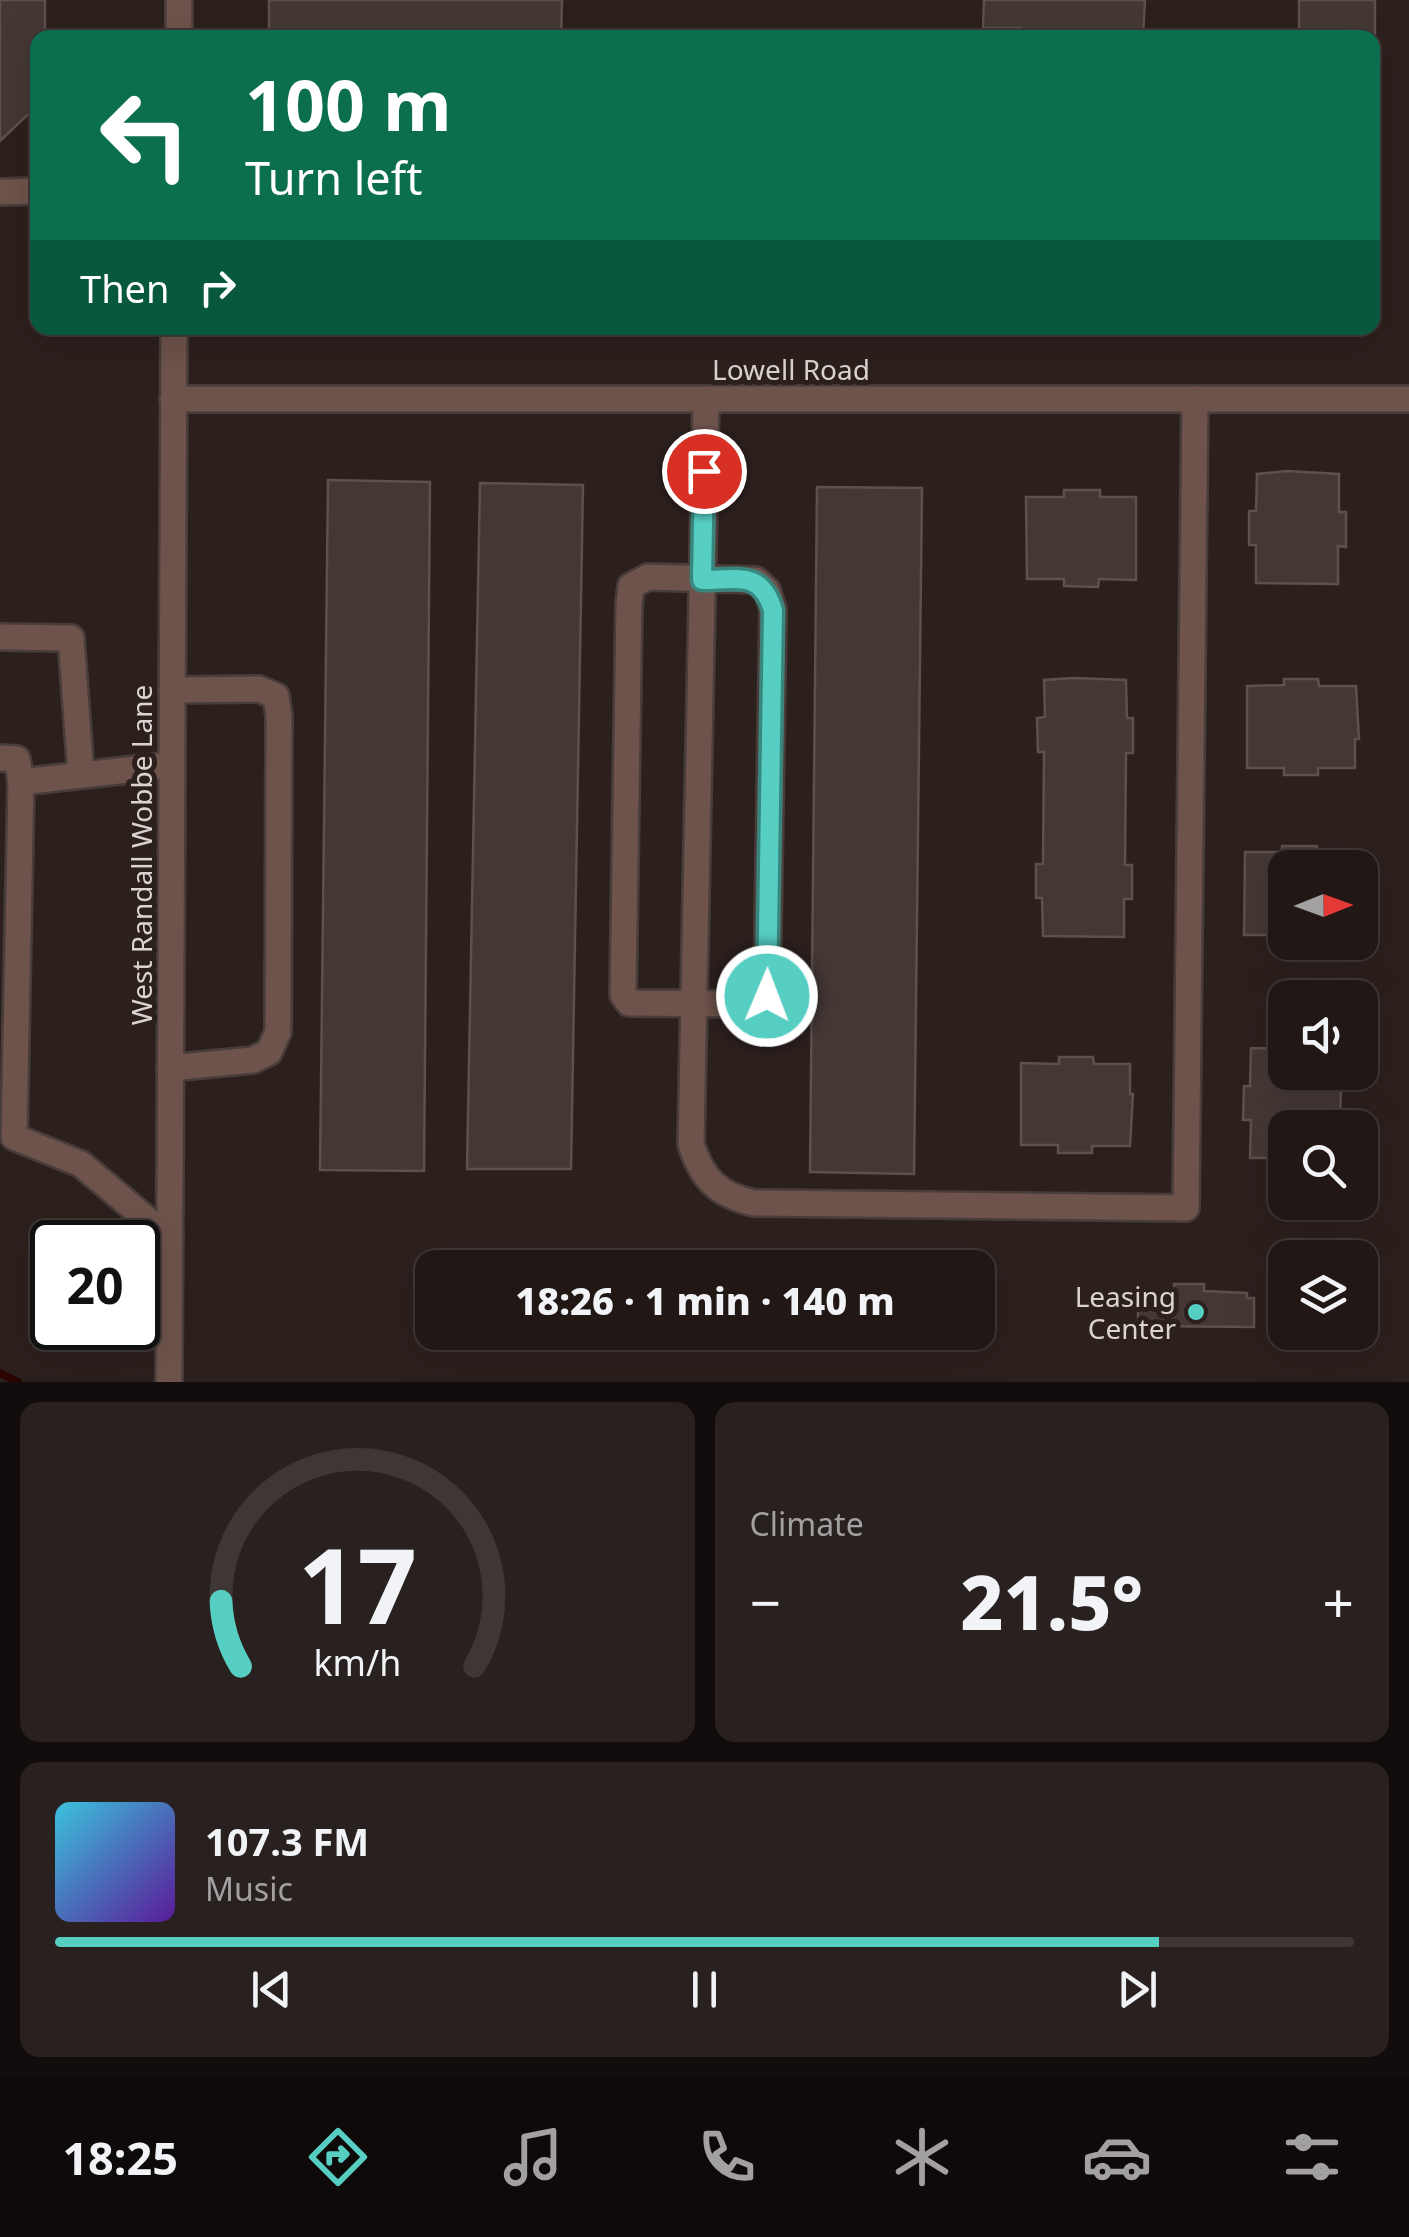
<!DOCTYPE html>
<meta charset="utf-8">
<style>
body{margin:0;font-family:"Noto Sans",sans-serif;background:#29211f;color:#f1f3f6;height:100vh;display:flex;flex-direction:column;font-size:38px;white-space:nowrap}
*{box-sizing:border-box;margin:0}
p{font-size:32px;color:#a2a0a1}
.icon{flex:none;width:55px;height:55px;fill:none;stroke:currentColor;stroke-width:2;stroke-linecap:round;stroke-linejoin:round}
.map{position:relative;height:1382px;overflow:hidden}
.sheet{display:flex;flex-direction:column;gap:20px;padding:20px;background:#120d0c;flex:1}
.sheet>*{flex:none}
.top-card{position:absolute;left:30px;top:30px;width:1350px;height:305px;border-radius:20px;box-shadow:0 10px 40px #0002,0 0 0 2px #3e3735;background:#0b6e4f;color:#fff;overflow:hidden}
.needle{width:65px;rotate:89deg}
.buttons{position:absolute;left:1268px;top:850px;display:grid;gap:20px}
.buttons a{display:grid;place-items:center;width:110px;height:110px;border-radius:20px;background:#211816;box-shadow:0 10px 40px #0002,0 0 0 2px #3e3735;font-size:50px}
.speed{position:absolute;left:30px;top:1220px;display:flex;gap:20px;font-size:50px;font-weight:700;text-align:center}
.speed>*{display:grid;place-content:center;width:130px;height:130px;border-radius:50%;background:#211816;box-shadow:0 10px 40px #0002,0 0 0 2px #3e3735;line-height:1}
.speed .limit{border:5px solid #111;border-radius:15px;background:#fff;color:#111}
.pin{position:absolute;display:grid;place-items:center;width:85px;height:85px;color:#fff;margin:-42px;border:5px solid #fff;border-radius:50%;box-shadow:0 2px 10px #0007}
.me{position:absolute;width:110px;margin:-55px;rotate:1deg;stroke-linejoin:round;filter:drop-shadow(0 0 8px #0008)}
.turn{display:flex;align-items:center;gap:35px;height:210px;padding:0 50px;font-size:45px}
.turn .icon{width:130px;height:130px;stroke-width:2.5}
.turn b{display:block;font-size:70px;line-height:85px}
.then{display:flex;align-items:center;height:95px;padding:0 50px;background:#0003;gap:20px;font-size:38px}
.big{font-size:75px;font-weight:800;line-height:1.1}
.sheet .tile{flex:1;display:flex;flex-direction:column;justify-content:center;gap:15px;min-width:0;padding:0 35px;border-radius:20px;background:#29211f}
.sheet .dial{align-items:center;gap:0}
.dial svg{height:260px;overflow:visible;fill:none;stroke:#3e3735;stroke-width:7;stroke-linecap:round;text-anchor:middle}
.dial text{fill:#f1f3f6;stroke:none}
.song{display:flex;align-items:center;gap:30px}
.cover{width:120px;height:120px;border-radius:15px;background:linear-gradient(135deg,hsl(190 70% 55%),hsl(270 70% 35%))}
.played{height:10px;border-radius:5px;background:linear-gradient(90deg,#57cec2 85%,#3e3735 85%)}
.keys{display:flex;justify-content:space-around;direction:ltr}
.heat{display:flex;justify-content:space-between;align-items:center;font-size:55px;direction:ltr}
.sheet .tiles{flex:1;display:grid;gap:20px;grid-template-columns:1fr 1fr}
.tile:last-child{grid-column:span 2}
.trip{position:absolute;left:415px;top:1250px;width:580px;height:100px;border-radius:20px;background:#211816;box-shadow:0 10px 40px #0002,0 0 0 2px #3e3735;font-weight:800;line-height:100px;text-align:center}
.menu{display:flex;height:160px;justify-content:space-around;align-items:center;background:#0d0a09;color:#a2a0a1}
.menu .icon{width:70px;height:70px}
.menu .current{color:#57cec2}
.menu b{font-size:45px;color:#f1f3f6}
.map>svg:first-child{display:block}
</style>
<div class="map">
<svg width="1409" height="1382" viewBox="0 0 1409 1382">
<rect width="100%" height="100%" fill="#2c201d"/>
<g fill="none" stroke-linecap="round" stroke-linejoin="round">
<path stroke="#290400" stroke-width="8" d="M0,1373L18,1382"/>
</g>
<g fill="#443835" stroke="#5d504d" stroke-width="2.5">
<path d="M0,0H45V38H38V105L0,141Z"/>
<path d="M269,0H562L561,38H269Z"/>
<path d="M984,0H1145L1143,38H1020L1021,28H983Z"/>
<rect x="1299" y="0" width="76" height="38"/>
<path d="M1287,471L1339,474V512H1346V547L1338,546V584L1256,583V545H1249V511H1256L1257,474Z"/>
<path d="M328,480L430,482L424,1171L320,1170Z"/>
<path d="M480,483L583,485L571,1169H467Z"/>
<path d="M817,487L922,488L914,1174L810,1172Z"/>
<path d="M1064,490H1100V497H1136V580L1099,579L1098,587L1064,586V579H1027L1026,497H1064Z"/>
<path d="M1074,678L1126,680L1127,718H1133V753H1126L1125,865H1132V899H1124V937L1043,936L1042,898H1036V864H1043L1044,752H1038L1037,718L1045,717L1044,680Z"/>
<path d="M1284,679H1318L1319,686H1356L1359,739H1355V768H1318V775H1284V768H1247V686L1284,685Z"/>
<path d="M1282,846H1317V868H1285V935H1244L1245,852H1282Z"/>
<path d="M1251,1048L1285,1049V1072H1333V1087H1341L1340,1121H1333V1128H1285V1158H1250L1251,1120H1243L1244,1086H1250Z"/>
<path d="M1059,1057H1093L1094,1064H1130V1094H1133L1130,1146H1092V1153H1058V1145H1021V1063L1059,1064Z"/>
<path d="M1174,1284H1204V1291L1247,1293V1298H1254V1327L1138,1326V1297H1162V1290H1174Z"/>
</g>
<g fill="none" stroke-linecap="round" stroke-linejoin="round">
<g stroke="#483d3a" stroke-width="30">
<g id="minor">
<path d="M179,38V0"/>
<path d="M0,192L38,191"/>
<path d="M173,399H1409"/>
<path d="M706,399L691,1144C702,1179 718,1195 754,1203L1186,1208L1195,399"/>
<path d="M648,577L756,580L767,590L773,609L767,996L755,1004L629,1003L623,995L629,604L631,586Z"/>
<path d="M0,637L71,638L81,775"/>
<path d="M0,758L17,759L21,782"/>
<path d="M170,1068L253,1060L269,1052L278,1032L279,716L276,696L259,689L172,690"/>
<path d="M170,1239L81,1164L14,1137L21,782L171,765"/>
<path d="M169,1382L174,328"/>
</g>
</g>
<use href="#minor" stroke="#6d534b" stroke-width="25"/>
</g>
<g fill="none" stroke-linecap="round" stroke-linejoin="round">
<g stroke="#39867e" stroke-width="25">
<path id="route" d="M704,471L702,580C737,580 761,570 773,610L767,996"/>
</g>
<use href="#route" stroke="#57cec2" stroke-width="18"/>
</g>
<circle fill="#57cec2" stroke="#2c201d" stroke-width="4" cx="1196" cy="1312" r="10"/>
<g text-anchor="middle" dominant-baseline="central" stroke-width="10" stroke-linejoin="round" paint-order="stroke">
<g font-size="28" fill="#dbd3d0" stroke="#2c201d">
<text x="791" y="369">Lowell Road</text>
<text transform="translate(141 855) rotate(-90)">West Randall Wobbe Lane</text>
</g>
<g font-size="28" fill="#dbd3d0" stroke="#2c201d" text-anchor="end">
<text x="1176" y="1296">Leasing<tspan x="1176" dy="32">Center</tspan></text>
</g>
</g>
</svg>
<div class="buttons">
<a><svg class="needle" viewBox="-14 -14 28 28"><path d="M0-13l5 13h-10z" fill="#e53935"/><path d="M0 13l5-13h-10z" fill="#a2a0a1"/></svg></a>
<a><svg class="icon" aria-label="sound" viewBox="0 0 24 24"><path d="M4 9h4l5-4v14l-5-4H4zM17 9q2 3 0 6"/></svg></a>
<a><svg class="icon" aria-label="search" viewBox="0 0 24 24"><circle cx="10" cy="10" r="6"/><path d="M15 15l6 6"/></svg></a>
<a><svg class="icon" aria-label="layers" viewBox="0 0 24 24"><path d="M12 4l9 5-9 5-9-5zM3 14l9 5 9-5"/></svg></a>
</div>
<div class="speed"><div class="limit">20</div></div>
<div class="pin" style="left:704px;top:471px;background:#d93025"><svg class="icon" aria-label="arrive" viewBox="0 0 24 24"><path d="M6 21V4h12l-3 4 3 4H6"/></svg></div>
<svg class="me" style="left:767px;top:996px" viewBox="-20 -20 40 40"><circle r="17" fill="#57cec2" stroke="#fff" stroke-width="3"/><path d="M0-11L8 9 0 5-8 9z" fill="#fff"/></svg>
<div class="trip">18:26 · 1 min · 140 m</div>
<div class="top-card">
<div class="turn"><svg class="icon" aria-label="left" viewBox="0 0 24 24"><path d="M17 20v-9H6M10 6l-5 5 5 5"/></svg><div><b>100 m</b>Turn left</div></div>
<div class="then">Then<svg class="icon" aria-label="right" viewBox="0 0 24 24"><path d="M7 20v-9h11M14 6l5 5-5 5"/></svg></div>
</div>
</div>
<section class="sheet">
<div class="tiles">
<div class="tile dial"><svg viewBox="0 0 100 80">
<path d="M14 69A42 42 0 1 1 86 69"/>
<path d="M14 69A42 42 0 0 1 8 49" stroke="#57cec2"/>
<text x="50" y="56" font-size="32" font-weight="700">17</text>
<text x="50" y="72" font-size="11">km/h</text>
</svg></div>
<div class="tile"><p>Climate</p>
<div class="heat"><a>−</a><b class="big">21.5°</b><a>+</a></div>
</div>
<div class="tile">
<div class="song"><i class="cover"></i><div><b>107.3 FM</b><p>Music</p></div></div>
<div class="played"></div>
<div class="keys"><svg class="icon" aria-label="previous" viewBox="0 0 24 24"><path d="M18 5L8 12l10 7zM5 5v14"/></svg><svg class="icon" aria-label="pause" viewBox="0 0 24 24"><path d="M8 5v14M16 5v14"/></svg><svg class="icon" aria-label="next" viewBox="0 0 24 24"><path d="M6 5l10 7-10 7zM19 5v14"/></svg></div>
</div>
</div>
</section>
<nav class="menu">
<b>18:25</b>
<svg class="icon current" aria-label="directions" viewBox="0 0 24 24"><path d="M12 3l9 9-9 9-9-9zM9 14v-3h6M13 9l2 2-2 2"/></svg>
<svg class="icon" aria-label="music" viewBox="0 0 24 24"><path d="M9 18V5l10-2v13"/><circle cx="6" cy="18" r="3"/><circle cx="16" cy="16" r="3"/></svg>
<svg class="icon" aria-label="phone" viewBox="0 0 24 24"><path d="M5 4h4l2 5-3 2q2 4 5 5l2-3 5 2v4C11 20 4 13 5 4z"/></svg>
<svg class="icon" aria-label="climate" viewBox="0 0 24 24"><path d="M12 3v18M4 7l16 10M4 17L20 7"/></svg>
<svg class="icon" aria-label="car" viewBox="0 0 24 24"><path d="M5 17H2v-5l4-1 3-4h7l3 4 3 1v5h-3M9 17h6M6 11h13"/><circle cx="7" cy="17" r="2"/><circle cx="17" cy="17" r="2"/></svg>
<svg class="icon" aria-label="filters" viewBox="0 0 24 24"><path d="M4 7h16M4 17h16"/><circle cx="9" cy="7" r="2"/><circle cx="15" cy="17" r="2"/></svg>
</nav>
